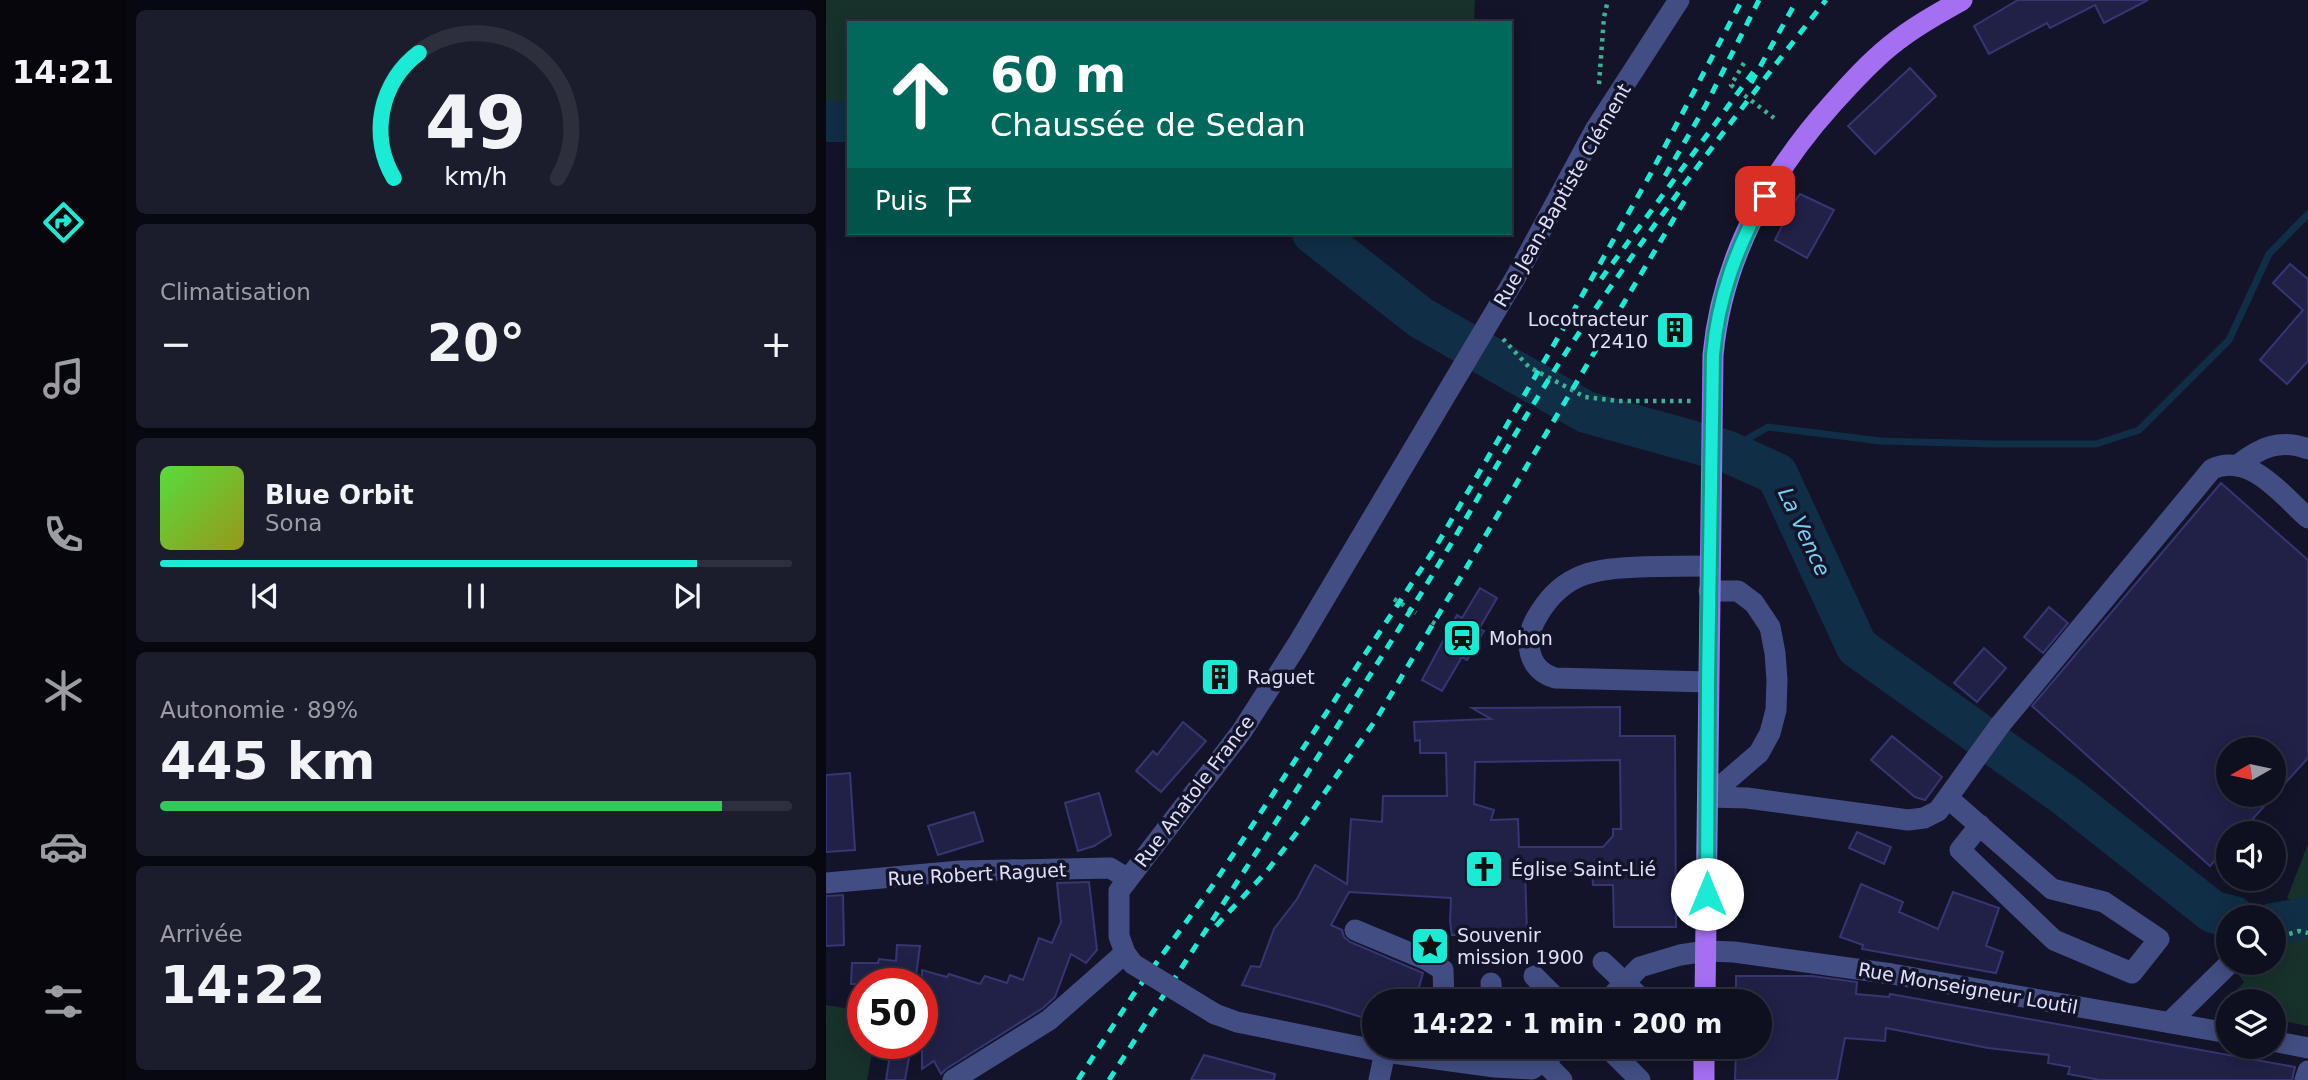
<!DOCTYPE html>
<html lang="fr">
<meta charset="utf-8">
<style>
body{margin:0;font-family:"DejaVu Sans",sans-serif;background:#1c1d2c;color:#f1f3f6;height:100vh;display:flex;flex-direction:column;font-size:26px;white-space:nowrap}
*{box-sizing:border-box;margin:0}
p{font-size:23px;color:#9b9ca4}
.icon{flex:none;width:38px;height:38px;fill:none;stroke:currentColor;stroke-width:2;stroke-linecap:round;stroke-linejoin:round}
.map{position:relative;flex:1;overflow:hidden}
.drawer{display:flex;flex-direction:column;gap:10px;padding:10px;background:#080811;width:700px}
.drawer>*{flex:none}
.banner{position:absolute;left:21px;top:21px;width:665px;height:214px;border-radius:0px;box-shadow:0 4px 18px #0003,0 0 0 2px #2e2f3d;background:#00695c;color:#fff;overflow:hidden}
.needle{width:46px;rotate:261deg}
.controls{position:absolute;left:1390px;top:737px;display:grid;gap:14px}
.controls a{display:grid;place-items:center;width:70px;height:70px;border-radius:50%;background:#0e0f1f;box-shadow:0 4px 18px #0003,0 0 0 2px #2e2f3d;font-size:35px}
.speed{position:absolute;left:21px;top:968px;display:flex;gap:14px;font-size:35px;font-weight:700;text-align:center}
.speed>*{display:grid;place-content:center;width:91px;height:91px;border-radius:50%;background:#0e0f1f;box-shadow:0 4px 18px #0003,0 0 0 2px #2e2f3d;line-height:1}
.speed .limit{border:10px solid #d22;background:#fff;color:#111}
.pin{position:absolute;display:grid;place-items:center;width:60px;height:60px;color:#fff;margin:-30px;border-radius:14px;box-shadow:0 4px 10px #0006}
.me{position:absolute;width:77px;margin:-38px;rotate:0deg;stroke-linejoin:round;filter:drop-shadow(0 0 5px #0008)}
.turn{display:flex;align-items:center;gap:24px;height:147px;padding:0 28px;font-size:32px}
.turn .icon{width:91px;height:91px;stroke-width:2.5}
.turn b{display:block;font-size:49px;line-height:60px}
.then{display:flex;align-items:center;height:66px;padding:0 28px;background:#0003;gap:14px;font-size:26px}
.big{font-size:52px;font-weight:700;line-height:1.1}
.drawer .tile{flex:1;display:flex;flex-direction:column;justify-content:center;gap:10px;min-width:0;padding:0 24px;border-radius:10px;background:#1c1d2c}
.drawer .dial{align-items:center;gap:0}
.dial svg{height:182px;overflow:visible;fill:none;stroke:#2e2f3d;stroke-width:7;stroke-linecap:round;text-anchor:middle}
.dial text{fill:#f1f3f6;stroke:none}
.song{display:flex;align-items:center;gap:21px}
.cover{width:84px;height:84px;border-radius:10px;background:linear-gradient(135deg,hsl(110 70% 55%),hsl(60 70% 35%))}
.played{height:7px;border-radius:4px;background:linear-gradient(90deg,#1bead4 85%,#2e2f3d 85%)}
.keys{display:flex;justify-content:space-around;direction:ltr}
.heat{display:flex;justify-content:space-between;align-items:center;font-size:38px;direction:ltr}
.charge{height:10px;border-radius:5px;background:linear-gradient(90deg,#34c759 89%,#2e2f3d 0)}
.trip{position:absolute;left:536px;top:989px;width:410px;height:70px;border-radius:35px;background:#0e0f1f;box-shadow:0 4px 18px #0003,0 0 0 2px #2e2f3d;font-weight:700;line-height:70px;text-align:center}
main{display:flex;flex:1;min-height:0}
.tabs{display:flex;flex-direction:column;width:126px;justify-content:space-around;align-items:center;background:#06060c;color:#9b9ca4}
.tabs .icon{width:49px;height:49px}
.tabs .selected{color:#1bead4}
.tabs b{font-size:32px;color:#f1f3f6}
.map>svg:first-child{display:block}
</style>
<main>
<nav class="tabs">
<b>14:21</b>
<svg class="icon selected" aria-label="directions" viewBox="0 0 24 24"><path d="M12 3l9 9-9 9-9-9zM9 14v-3h6M13 9l2 2-2 2"/></svg>
<svg class="icon" aria-label="music" viewBox="0 0 24 24"><path d="M9 18V5l10-2v13"/><circle cx="6" cy="18" r="3"/><circle cx="16" cy="16" r="3"/></svg>
<svg class="icon" aria-label="phone" viewBox="0 0 24 24"><path d="M5 4h4l2 5-3 2q2 4 5 5l2-3 5 2v4C11 20 4 13 5 4z"/></svg>
<svg class="icon" aria-label="climate" viewBox="0 0 24 24"><path d="M12 3v18M4 7l16 10M4 17L20 7"/></svg>
<svg class="icon" aria-label="car" viewBox="0 0 24 24"><path d="M5 17H2v-5l4-1 3-4h7l3 4 3 1v5h-3M9 17h6M6 11h13"/><circle cx="7" cy="17" r="2"/><circle cx="17" cy="17" r="2"/></svg>
<svg class="icon" aria-label="filters" viewBox="0 0 24 24"><path d="M4 7h16M4 17h16"/><circle cx="9" cy="7" r="2"/><circle cx="15" cy="17" r="2"/></svg>
</nav>
<section class="drawer">
<div class="tile dial"><svg viewBox="0 0 100 80">
<path d="M14 69A42 42 0 1 1 86 69"/>
<path d="M14 69A42 42 0 0 1 25 14" stroke="#1bead4"/>
<text x="50" y="56" font-size="32" font-weight="700">49</text>
<text x="50" y="72" font-size="11">km/h</text>
</svg></div>
<div class="tile"><p>Climatisation</p>
<div class="heat"><a>−</a><b class="big">20°</b><a>+</a></div>
</div>
<div class="tile">
<div class="song"><i class="cover"></i><div><b>Blue Orbit</b><p>Sona</p></div></div>
<div class="played"></div>
<div class="keys"><svg class="icon" aria-label="previous" viewBox="0 0 24 24"><path d="M18 5L8 12l10 7zM5 5v14"/></svg><svg class="icon" aria-label="pause" viewBox="0 0 24 24"><path d="M8 5v14M16 5v14"/></svg><svg class="icon" aria-label="next" viewBox="0 0 24 24"><path d="M6 5l10 7-10 7zM19 5v14"/></svg></div>
</div>
<div class="tile"><p>Autonomie · 89%</p><b class="big">445 km</b><div class="charge"></div></div>
<div class="tile"><p>Arrivée</p><b class="big">14:22</b></div>
</section>
<div class="map">
<svg width="1482" height="1080" viewBox="0 0 1482 1080">
<rect width="100%" height="100%" fill="#131429"/>
<g fill="#17322b">
<path d="M0,0H649L648,23H23V105L0,104Z"/>
<path d="M1482,844V909L1461,898Z"/>
<path d="M1474,937L1482,940V1026L1447,1019V1001H1402V1009L1394,1008L1418,982L1409,970L1417,963L1447,962V946Z"/>
<path d="M0,1005L37,1011V1043H48L41,1080H0Z"/>
</g>
<g fill="none" stroke-linecap="round" stroke-linejoin="round">
<path stroke="#102e45" stroke-width="7" d="M900,451L942,427L1055,441L1167,444H1270L1313,430L1403,340L1443,254L1482,214"/>
<g stroke="#102e45" stroke-width="42">
<path d="M0,121H23"/>
<path d="M487,233L595,318L760,412L900,451L951,474L1031,647L1240,796L1387,912L1408,917"/>
<path d="M1447,924L1482,918"/>
</g>
</g>
<g fill="#212148" stroke="#353672" stroke-width="2" fill-rule="evenodd">
<path d="M1192,0H1322L1278,23L1269,5L1224,28L1221,23L1163,54L1148,26Z"/>
<path d="M1084,68L1110,96L1049,154L1022,126Z"/>
<path d="M974,194L1008,210L981,258L949,240L967,204Z"/>
<path d="M1464,264L1482,279V361L1461,384L1434,360L1477,310L1447,283Z"/>
<path d="M1395,483L1482,560V758L1414,833H1402V846L1384,866L1206,706ZM1402,749H1447V794H1402Z"/>
<path d="M654,588L671,598L653,629L658,631L641,660L636,657L616,691L596,680L631,615L636,618Z"/>
<path d="M1223,607L1242,623L1217,653L1198,637Z"/>
<path d="M1158,648L1180,668L1151,702L1128,683Z"/>
<path d="M794,707V736H849L850,927H788L787,885H767L766,871H699L701,932H698V936L685,938L631,939V935H626L624,922L625,898L523,892L505,925L516,930L518,937L524,942L597,973L589,1001H548V1021L500,1006L416,985L425,966L434,967L448,929L471,899L489,865L521,884L525,819L556,822L557,796H621L620,753H594V740L589,741L588,722L665,719L646,708ZM794,760L795,829H787V836L777,847H693L692,819L665,820L668,810L648,804L649,762Z"/>
<path d="M357,722L380,741L335,792L310,771L327,751L331,755Z"/>
<path d="M1066,736L1116,777L1099,800L1089,797L1045,760Z"/>
<path d="M24,773L29,850L0,852V775Z"/>
<path d="M273,793L285,835L268,846L252,851L239,803Z"/>
<path d="M148,812L157,841L112,855L102,826Z"/>
<path d="M1031,832L1065,847L1058,864L1023,848Z"/>
<path d="M263,882L271,950L260,963L245,954L229,997L217,1008L120,1069L115,1074L108,1061L96,1069V1017L103,992H96V970L121,977L123,974L154,984L159,976L181,983L184,975L197,980L213,938L226,943L235,922L231,883Z"/>
<path d="M1035,884L1077,902L1073,912L1112,929L1127,892L1173,908L1160,946L1177,952L1170,973L1036,949L1037,945L1014,937Z"/>
<path d="M17,895L18,945L0,946V896Z"/>
<path d="M71,945L94,946L89,984H25L26,963H52L53,959L70,961Z"/>
<path d="M910,976H986L1031,982L1030,994L1063,997L1064,994L1469,1067L1466,1080H1274L1242,1074L1244,1067L1222,1063L1223,1055L1162,1048L1060,1028L1059,1041L1019,1038L1011,1080H909L910,1046H933V1001H910Z"/>
<path d="M65,1048L84,1052L79,1080H60Z"/>
<path d="M378,1055L449,1074L448,1080H365Z"/>
</g>
<g fill="none" stroke-linecap="round" stroke-linejoin="round">
<g stroke="#3cb292" stroke-width="4.5" stroke-dasharray="3.5 5" stroke-linecap="butt">
<path d="M918,63L905,85L948,118"/>
<path d="M773,84L778,17L782,0"/>
<path d="M677,339L703,367L759,397L792,401H865"/>
<path d="M568,599L590,613"/>
<path d="M606,622L613,626"/>
<path d="M1447,939L1473,931L1482,933"/>
</g>
<g stroke="#424e83" stroke-width="21">
<path d="M1413,464C1434,448 1454,438 1482,449"/>
<path d="M882,682L729,678C712,673 703,660 703,642C703,631 708,621 714,612C739,572 770,569 813,567C836,566 860,566 884,566"/>
<path d="M882,797L921,798L1082,820L1098,818L1112,811L1174,725L1386,469C1424,452 1456,495 1482,518"/>
<path d="M882,797L933,753L944,733L950,710L951,680L949,653L944,627L928,603L912,591H883"/>
<path d="M1122,798L1226,889L1278,902L1333,939L1306,973L1228,940L1134,850L1154,825"/>
<path d="M0,883L134,871L284,868L301,878"/>
<path d="M529,930L601,960L617,970L618,1001"/>
<path d="M777,962L818,1001"/>
<path d="M307,964L299,953L293,936V891L416,731L471,645L691,275L769,130L853,0"/>
<path d="M708,976L733,1001"/>
<path d="M665,983L666,1001"/>
<path d="M781,1001L814,967L854,955L880,951L908,952L1066,974L1402,1033"/>
<path d="M389,1014L411,1022L559,1052L669,1067L706,1069L737,1046"/>
<path d="M1344,1022L1404,963"/>
<path d="M1447,1041L1482,1048"/>
<path d="M780,1046L814,1080"/>
<path d="M717,1061L736,1080"/>
<path d="M127,1080L223,1020L299,953"/>
<path d="M553,1080L559,1052"/>
<path d="M1479,1080L1482,1071"/>
</g>
<g stroke="#a56ff2" stroke-width="21">
<path d="M879,1001L887,355C896,259 943,174 1007,103C1025,83 1043,63 1064,46C1086,28 1111,14 1136,0"/>
<path d="M878,1080V1046"/>
</g>
<g stroke="#1bead4" stroke-width="5" stroke-dasharray="10 9" stroke-linecap="butt">
<path d="M925,83L971,0"/>
<path d="M839,176L880,105L933,0"/>
<path d="M775,279L928,71"/>
<path d="M390,926L441,871L472,831L551,718L862,195"/>
<path d="M252,1080L307,995L387,885L609,548L744,317L825,173L916,0"/>
<path d="M283,1080C384,923 487,767 586,608C638,525 684,439 737,357C818,234 909,116 1000,0"/>
</g>
<path stroke="#424e83" stroke-width="21" d="M307,964L389,1014"/>
</g>
<g fill="none" stroke-linecap="round" stroke-linejoin="round">
<g stroke="#12988a" stroke-width="18">
<path id="route" d="M881,894L882,682L887,355C892,297 911,247 939,196"/>
</g>
<use href="#route" stroke="#1bead4" stroke-width="12"/>
</g>
<defs>
<g id="building-square" transform="scale(2.0125)"><rect x="-9" y="-9" width="18" height="18" rx="4" fill="#1bead4" stroke="#131429"/><path d="M-4-6H4V6H1V3H-1V6H-4ZM-2.5-4.3h1.7v1.8h-1.7ZM.8-4.3h1.7v1.8H.8ZM-2.5-1h1.7V.8h-1.7ZM.8-1h1.7V.8H.8Z" fill="#111"/></g>
<g id="station-square" transform="scale(2.0125)"><rect x="-9" y="-9" width="18" height="18" rx="4" fill="#1bead4" stroke="#131429"/><path d="M-3-6H3Q5-6 5-4V2Q5 4 3 4L4.5 6H3L1.5 4h-3L-3 6H-4.5L-3 4Q-5 4-5 2V-4Q-5-6-3-6ZM-3.5-4v3h7v-3ZM-3.5 1v1.5H-2V1ZM2 1v1.5H3.5V1Z" fill="#111"/></g>
<g id="church-square" transform="scale(2.0125)"><rect x="-9" y="-9" width="18" height="18" rx="4" fill="#1bead4" stroke="#131429"/><path d="M-1.2-6h2.4v3.5h3.3v2.4h-3.3V6h-2.4V-.1h-3.3v-2.4h3.3Z" fill="#111"/></g>
<g id="sight-square" transform="scale(2.0125)"><rect x="-9" y="-9" width="18" height="18" rx="4" fill="#1bead4" stroke="#131429"/><path d="M0-6L1.8-2.2L6-1.7L2.9 1.2L3.7 5.4L0 3.3L-3.7 5.4L-2.9 1.2L-6-1.7L-1.8-2.2Z" fill="#111"/></g>
</defs>
<g fill-rule="evenodd">
<use href="#building-square" x="849" y="330"/>
<use href="#station-square" x="636" y="638"/>
<use href="#building-square" x="394" y="677"/>
<use href="#church-square" x="658" y="869"/>
<use href="#sight-square" x="604" y="946"/>
</g>
<g text-anchor="middle" dominant-baseline="central" stroke-width="7" stroke-linejoin="round" paint-order="stroke">
<g font-size="19" fill="#dee0fc" stroke="#131429">
<text transform="translate(736 195) rotate(-60)">Rue Jean-Baptiste Clément</text>
<text transform="translate(368 791) rotate(-53)">Rue Anatole France</text>
<text transform="translate(151 874) rotate(-3)">Rue Robert Raguet</text>
<text transform="translate(1142 988) rotate(10)">Rue Monseigneur Loutil</text>
</g>
<g font-size="19" fill="#dee0fc" stroke="#131429" text-anchor="start">
<text x="822" y="319" text-anchor="end">Locotracteur<tspan x="822" dy="22">Y2410</tspan></text>
<text x="663" y="638">Mohon</text>
<text x="421" y="677">Raguet</text>
<text x="685" y="869">Église Saint-Lié</text>
<text x="631" y="935">Souvenir<tspan x="631" dy="22">mission 1900</tspan></text>
</g>
<g font-size="21" font-style="italic" fill="#75d3f3" stroke="#131429">
<text transform="translate(978 532) rotate(65)">La Vence</text>
</g>
</g>
</svg>
<div class="controls">
<a><svg class="needle" viewBox="-14 -14 28 28"><path d="M0-13l5 13h-10z" fill="#e53935"/><path d="M0 13l5-13h-10z" fill="#9b9ca4"/></svg></a>
<a><svg class="icon" aria-label="sound" viewBox="0 0 24 24"><path d="M4 9h4l5-4v14l-5-4H4zM17 9q2 3 0 6"/></svg></a>
<a><svg class="icon" aria-label="search" viewBox="0 0 24 24"><circle cx="10" cy="10" r="6"/><path d="M15 15l6 6"/></svg></a>
<a><svg class="icon" aria-label="layers" viewBox="0 0 24 24"><path d="M12 4l9 5-9 5-9-5zM3 14l9 5 9-5"/></svg></a>
</div>
<div class="speed"><div class="limit">50</div></div>
<div class="pin" style="left:939px;top:196px;background:#d93025"><svg class="icon" aria-label="arrive" viewBox="0 0 24 24"><path d="M6 21V4h12l-3 4 3 4H6"/></svg></div>
<svg class="me" style="left:881px;top:894px" viewBox="-20 -20 40 40"><circle r="19" fill="#fff"/><path d="M0-13L10 11 0 6-10 11z" fill="#1bead4"/></svg>
<div class="trip">14:22 · 1 min · 200 m</div>
<div class="banner">
<div class="turn"><svg class="icon" aria-label="ahead" viewBox="0 0 24 24"><path d="M12 20V5M6 11l6-6 6 6"/></svg><div><b>60 m</b>Chaussée de Sedan</div></div>
<div class="then">Puis<svg class="icon" aria-label="arrive" viewBox="0 0 24 24"><path d="M6 21V4h12l-3 4 3 4H6"/></svg></div>
</div>
</div>
</main>
